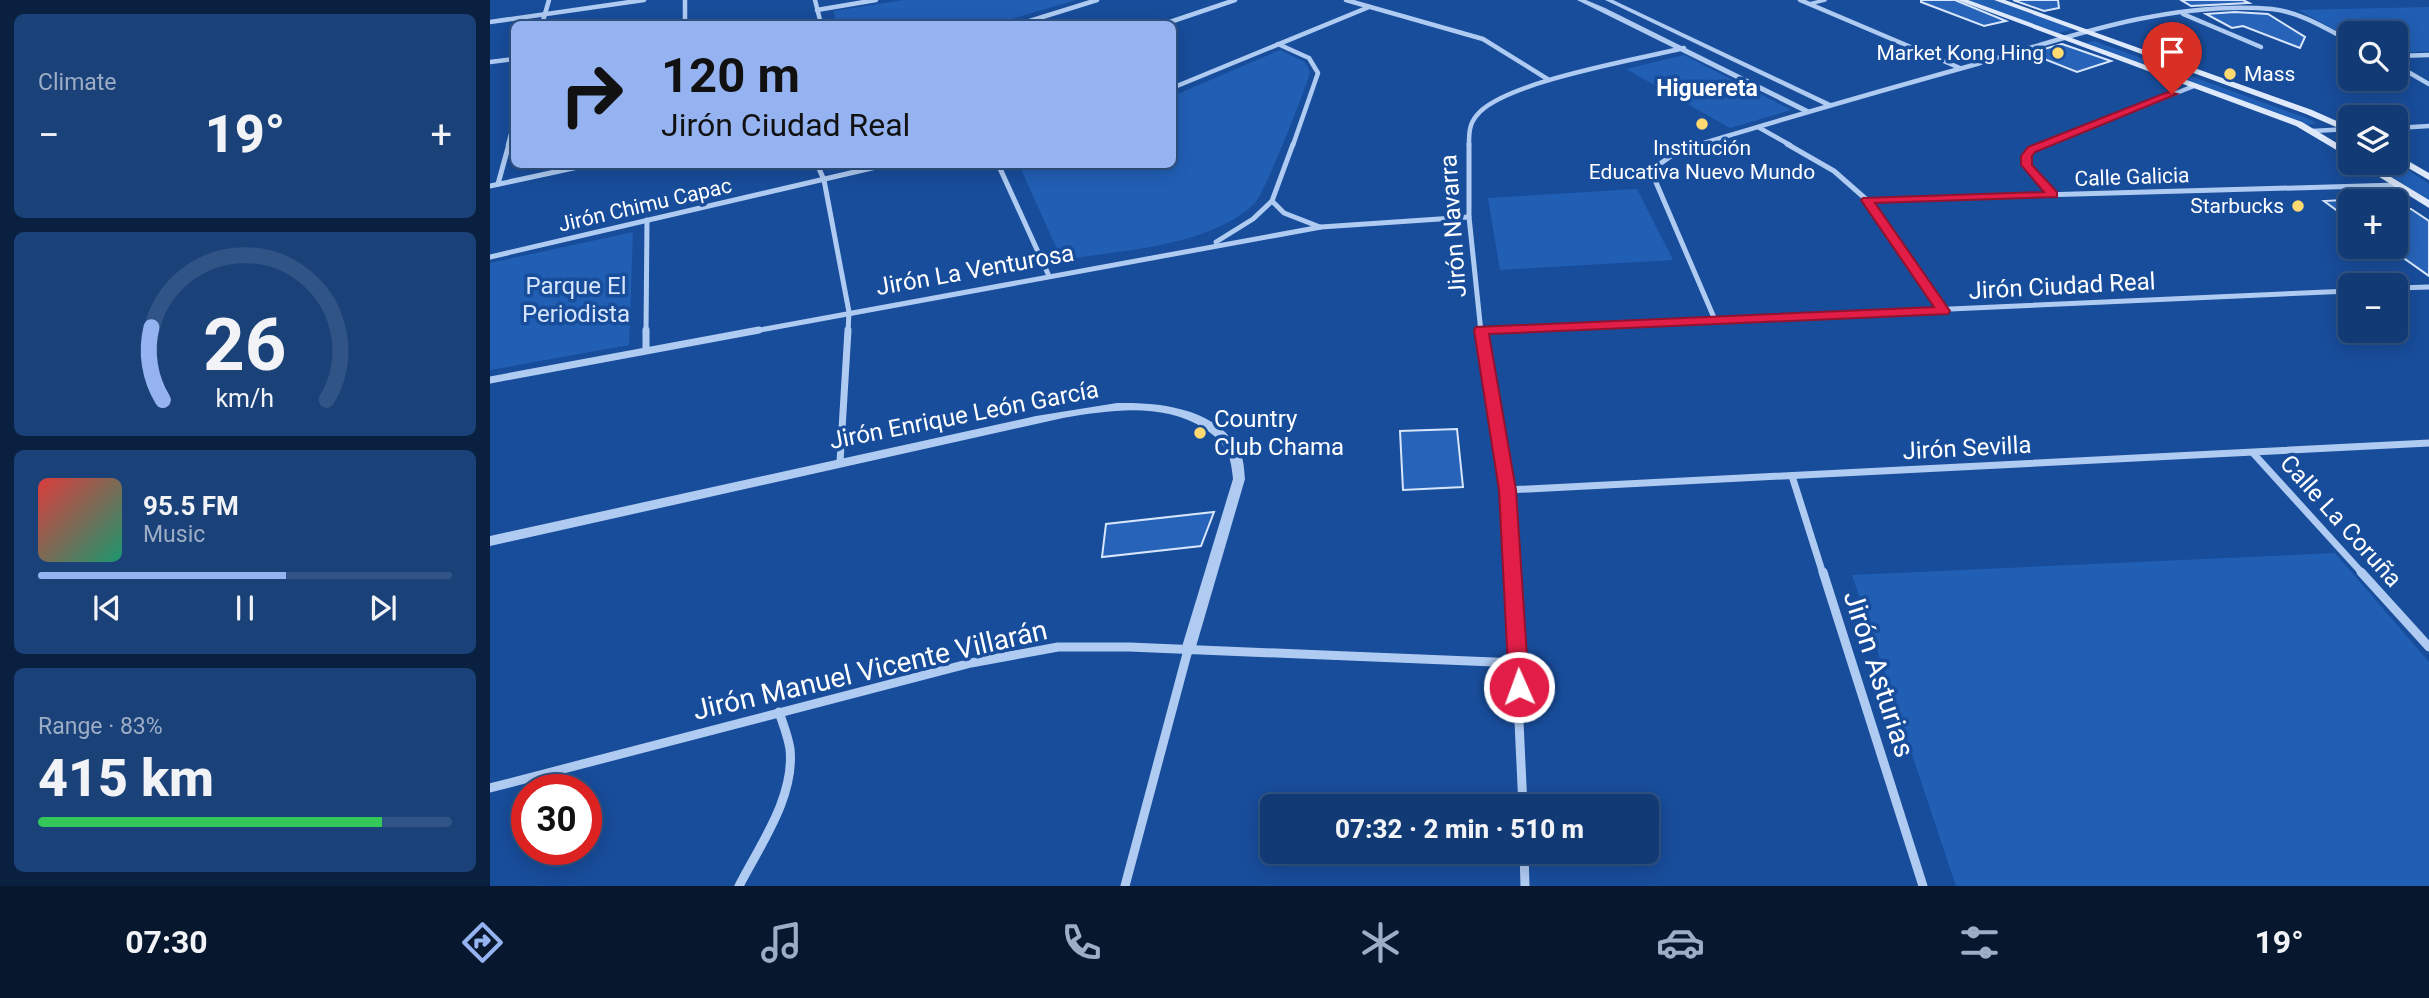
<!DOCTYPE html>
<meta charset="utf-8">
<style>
body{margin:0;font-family:Roboto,sans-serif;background:#1b4179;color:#f1f3f6;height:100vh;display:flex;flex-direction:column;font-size:26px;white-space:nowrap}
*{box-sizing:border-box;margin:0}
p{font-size:23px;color:#9cadc5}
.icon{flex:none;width:38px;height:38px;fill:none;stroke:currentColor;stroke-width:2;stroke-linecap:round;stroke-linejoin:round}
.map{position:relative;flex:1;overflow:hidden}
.sheet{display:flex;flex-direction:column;gap:14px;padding:14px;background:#0a2040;width:490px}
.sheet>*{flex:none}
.banner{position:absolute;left:21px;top:21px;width:665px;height:147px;border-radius:10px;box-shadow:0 4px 18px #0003,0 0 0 2px #315486;background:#95b2f1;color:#111;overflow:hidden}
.controls{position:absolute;left:1848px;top:21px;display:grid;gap:14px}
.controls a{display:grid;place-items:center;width:70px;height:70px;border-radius:10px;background:#123a74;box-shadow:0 4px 18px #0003,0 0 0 2px #315486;font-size:35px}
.speed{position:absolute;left:21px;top:774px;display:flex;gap:14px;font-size:35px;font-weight:700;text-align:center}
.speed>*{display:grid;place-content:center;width:91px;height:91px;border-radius:50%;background:#123a74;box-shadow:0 4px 18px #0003,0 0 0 2px #315486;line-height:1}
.speed .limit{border:10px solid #d22;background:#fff;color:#111}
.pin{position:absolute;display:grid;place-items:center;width:60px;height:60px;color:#fff;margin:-72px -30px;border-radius:50% 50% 50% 0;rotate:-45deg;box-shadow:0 0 7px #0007}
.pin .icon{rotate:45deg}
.me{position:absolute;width:77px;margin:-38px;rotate:358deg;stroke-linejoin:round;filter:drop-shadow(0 0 5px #0008)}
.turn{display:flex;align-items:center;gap:24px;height:147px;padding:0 35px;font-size:32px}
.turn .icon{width:91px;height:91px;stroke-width:2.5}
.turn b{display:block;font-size:49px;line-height:60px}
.big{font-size:52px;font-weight:800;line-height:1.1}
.sheet .card{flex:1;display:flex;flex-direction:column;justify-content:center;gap:10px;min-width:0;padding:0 24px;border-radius:10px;background:#1b4179}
.sheet .dial{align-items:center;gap:0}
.dial svg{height:182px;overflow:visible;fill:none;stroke:#315486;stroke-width:7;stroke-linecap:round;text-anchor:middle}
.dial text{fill:#f1f3f6;stroke:none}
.song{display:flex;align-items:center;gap:21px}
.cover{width:84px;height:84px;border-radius:10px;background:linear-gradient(135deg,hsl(0 70% 55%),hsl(160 70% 35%))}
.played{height:7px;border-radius:4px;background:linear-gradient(90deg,#95b2f1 60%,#315486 60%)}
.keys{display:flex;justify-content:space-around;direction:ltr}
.heat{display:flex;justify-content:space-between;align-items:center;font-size:38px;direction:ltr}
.charge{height:10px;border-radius:5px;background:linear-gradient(90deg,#34c759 83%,#315486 0)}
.trip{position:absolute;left:770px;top:794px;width:399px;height:70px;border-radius:10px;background:#123a74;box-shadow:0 4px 18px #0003,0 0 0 2px #315486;font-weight:800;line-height:70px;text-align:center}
.tab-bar{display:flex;height:112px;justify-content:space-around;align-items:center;background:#07172e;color:#9cadc5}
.tab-bar .icon{width:49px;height:49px}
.tab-bar .on{color:#95b2f1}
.tab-bar b{font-size:32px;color:#f1f3f6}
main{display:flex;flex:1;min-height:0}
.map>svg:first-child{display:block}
</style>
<main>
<section class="sheet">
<div class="card"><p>Climate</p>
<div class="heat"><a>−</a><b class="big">19°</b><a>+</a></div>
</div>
<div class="card dial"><svg viewBox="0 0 100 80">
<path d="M14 69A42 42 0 1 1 86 69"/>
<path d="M14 69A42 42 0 0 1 9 37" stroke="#95b2f1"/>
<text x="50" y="56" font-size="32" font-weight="700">26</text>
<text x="50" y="72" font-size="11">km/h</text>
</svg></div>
<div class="card">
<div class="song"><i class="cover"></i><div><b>95.5 FM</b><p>Music</p></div></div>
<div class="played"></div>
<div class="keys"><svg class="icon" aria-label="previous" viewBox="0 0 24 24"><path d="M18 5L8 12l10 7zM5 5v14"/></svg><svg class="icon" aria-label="pause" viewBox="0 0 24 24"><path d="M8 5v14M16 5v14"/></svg><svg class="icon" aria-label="next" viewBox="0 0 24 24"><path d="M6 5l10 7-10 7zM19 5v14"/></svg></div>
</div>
<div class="card"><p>Range · 83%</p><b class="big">415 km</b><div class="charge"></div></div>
</section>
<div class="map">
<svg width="1939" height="886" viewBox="0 0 1939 886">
<rect width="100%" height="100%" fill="#184d9b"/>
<g fill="#215fb5">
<path d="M414,0H586L505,24H346L344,11Z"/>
<path d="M1474,0H1504L1583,29L1566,34Z"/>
<path d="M1939,7V51L1906,53V33H1860V38L1808,10Z"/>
<path d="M1604,41L1819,119L1826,123L1817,125L1596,43Z"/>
<path d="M790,50L815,62L820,72C815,91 774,195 764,204C719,247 631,250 572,260L529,165L682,164L683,96Z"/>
<path d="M1194,55L1301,110L1240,128L1136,69Z"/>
<path d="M1906,162L1939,184V201L1881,163Z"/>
<path d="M1147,189L1183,260L1010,270L998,198Z"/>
<path d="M143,232L139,345L0,370V263Z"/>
<path d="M1845,553L1939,662V886H1466L1362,575Z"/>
</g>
<g fill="#2764b9" stroke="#d7e6fc" stroke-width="2">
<path d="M1431,0H1465L1516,21L1494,26L1431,2Z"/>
<path d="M1523,0H1568L1569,8L1554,11Z"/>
<path d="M1691,0H1753L1759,3L1701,6Z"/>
<path d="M1745,12L1778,14L1815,37L1810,48L1753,26L1742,28L1716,14Z"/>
<path d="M1572,44L1621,61L1587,72L1539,53Z"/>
<path d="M1889,198L1893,201H1860V220L1834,201Z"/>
<path d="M1906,209H1921L1939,221V276L1898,247H1906Z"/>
<path d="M967,429L973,487L913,490L910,431Z"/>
<path d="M724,512L711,546L612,557L616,524Z"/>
</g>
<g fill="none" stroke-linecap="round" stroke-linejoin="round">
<path stroke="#afcbf2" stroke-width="3.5" d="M1319,4L1335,0"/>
<g stroke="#afcbf2" stroke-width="4.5">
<path d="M195,0V24"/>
<path d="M325,0L331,24"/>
<path d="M856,0L993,39L1059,80"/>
<path d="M1310,0L1470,68"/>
<path d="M327,10L386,0"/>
<path d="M1693,14L1771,47"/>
<path d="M0,22L154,0"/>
<path d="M52,24L59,0"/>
<path d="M530,24L607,0"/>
<path d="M674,24L745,0"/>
<path d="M788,44L819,58L828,73L803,145"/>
<path d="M1906,56L1939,55"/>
<path d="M0,62L24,59"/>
<path d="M1906,65L1939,84"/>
<path d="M682,88L879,7"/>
<path d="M1268,127L1300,145"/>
<path d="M1906,128L1939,126"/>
<path d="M1822,131L1860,129"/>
<path d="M18,145L24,123"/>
<path d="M979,145C979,134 979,124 987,115C1013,82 1149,59 1194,48"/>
<path d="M1207,145C1300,117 1393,90 1487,64C1580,36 1683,0 1782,9C1810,12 1835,28 1860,41"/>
<path d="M1553,145L1704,86"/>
</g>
<g stroke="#afcbf2" stroke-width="5">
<path d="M979,144V217L991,332"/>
<path d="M1213,144L1188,151L1167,166L1165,180L1225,320"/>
<path d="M1297,144L1344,171L1377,200L1453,311"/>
<path d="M1557,144C1545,149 1537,150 1537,165L1563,195"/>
<path d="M327,164L334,180L359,312L358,332"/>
<path d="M508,164L559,276"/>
<path d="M8,184L19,144"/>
<path d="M0,186L102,164"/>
<path d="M1377,200L1907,185"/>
<path d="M782,201L794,213L830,227"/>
<path d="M726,242L763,219L782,201L803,144"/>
<path d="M0,257L399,164"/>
<path d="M1906,288L1939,287"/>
<path d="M991,330L1860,291"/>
<path d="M156,332L157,220"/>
<path d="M259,332L831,227L979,217"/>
</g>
<g stroke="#afcbf2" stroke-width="7">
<path d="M991,330L1017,490L1022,574"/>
<path d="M156,350V330"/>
<path d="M0,380L269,330"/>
<path d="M1763,453L1873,574"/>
<path d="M350,462L358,330"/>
<path d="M1302,476L1333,574"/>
<path d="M1017,490L1939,443"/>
</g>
<g stroke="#afcbf2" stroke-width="9">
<path d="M1022,572L1033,807"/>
<path d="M1333,572L1433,886"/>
<path d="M1871,572L1939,647"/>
<path d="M0,788L481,663L568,647H639L1028,663"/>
<path d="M1034,852L1035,886"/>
<path d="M249,886C270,845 305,797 300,749C298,736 293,724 289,712"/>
<path d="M635,886L698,650"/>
</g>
<g fill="#afcbf2" fill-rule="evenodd">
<path d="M1087,0H1096L1115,8L1324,112L1317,114Z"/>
<path d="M1115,0H1123L1345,105L1338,107Z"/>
<path d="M627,403C670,402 728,408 750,452C754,460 754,470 755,479L705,650L703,654L698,656L693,654L691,650L743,479C742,470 741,461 738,453C733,443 724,435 715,429C673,402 621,410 573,418L0,546V536L546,416Z"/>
</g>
<g fill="#deeafc" fill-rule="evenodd">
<path d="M1467,0H1478L1812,122L1860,151V158L1806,126Z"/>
<path d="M1504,0H1515L1822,110L1860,127V133L1816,114Z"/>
<path d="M1906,154L1939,173V180L1906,161Z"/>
<path d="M1867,163H1878L1939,200V208Z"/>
</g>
</g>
<path fill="#e11d48" stroke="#92132f" stroke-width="2" d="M1678,92L1687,94L1545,152L1542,156V165L1567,192V197L1385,203L1460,311L1458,314L999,334L1026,490L1039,687L1036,693L1029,696L1022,693L1019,687L1009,490L984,330L986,327L1444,307L1371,200L1373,198L1554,192L1531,165V156L1538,147Z"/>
<g fill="#ffda70" stroke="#184d9b" stroke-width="2.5">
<circle cx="1568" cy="53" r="7"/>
<circle cx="1740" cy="74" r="7"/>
<circle cx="1212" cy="124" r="7"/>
<circle cx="1808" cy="206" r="7"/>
<circle cx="710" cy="433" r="7"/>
</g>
<g text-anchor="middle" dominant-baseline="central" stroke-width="7" stroke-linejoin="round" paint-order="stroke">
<g font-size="21" fill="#fff" stroke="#184d9b" text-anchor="end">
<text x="1554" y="53">Market Kong Hing</text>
<text x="1754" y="74" text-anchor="start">Mass</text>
<text x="1212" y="148" text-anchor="middle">Institución<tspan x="1212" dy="24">Educativa Nuevo Mundo</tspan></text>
<text x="1794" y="206">Starbucks</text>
</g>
<g font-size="21" fill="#fff" stroke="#184d9b">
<text transform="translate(1642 177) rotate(-2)">Calle Galicia</text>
<text transform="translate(155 205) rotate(-13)">Jirón Chimu Capac</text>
</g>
<g font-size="23" font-weight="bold" fill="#fff" stroke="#184d9b">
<text x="1217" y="88">Higuereta</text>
</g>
<g font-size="24" fill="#fff" stroke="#184d9b">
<text transform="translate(963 226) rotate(-94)">Jirón Navarra</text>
<text transform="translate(485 270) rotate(-10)">Jirón La Venturosa</text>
<text transform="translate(1572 286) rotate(-3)">Jirón Ciudad Real</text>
<text transform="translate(474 415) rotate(-11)">Jirón Enrique León García</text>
<text transform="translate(1477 448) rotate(-3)">Jirón Sevilla</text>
<text transform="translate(1851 521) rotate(48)">Calle La Coruña</text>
</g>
<g font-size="24" fill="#d7e6fc" stroke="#184d9b">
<text x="86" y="286">Parque El<tspan x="86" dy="28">Periodista</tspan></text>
</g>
<g font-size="24" fill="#fff" stroke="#184d9b" text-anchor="start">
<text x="724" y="419">Country<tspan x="724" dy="28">Club Chama</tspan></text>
</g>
<g font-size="28" fill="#fff" stroke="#184d9b">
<text transform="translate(380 670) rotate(-13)">Jirón Manuel Vicente Villarán</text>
<text transform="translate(1389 674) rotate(72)">Jirón Asturias</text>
</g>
</g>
</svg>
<div class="controls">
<a><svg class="icon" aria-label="search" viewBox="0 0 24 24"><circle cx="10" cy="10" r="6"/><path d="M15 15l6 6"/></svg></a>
<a><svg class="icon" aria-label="layers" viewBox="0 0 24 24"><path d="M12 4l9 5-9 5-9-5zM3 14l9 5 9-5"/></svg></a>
<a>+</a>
<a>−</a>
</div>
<div class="speed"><div class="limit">30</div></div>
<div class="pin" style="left:1682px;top:94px;background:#d93025"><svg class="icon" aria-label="arrive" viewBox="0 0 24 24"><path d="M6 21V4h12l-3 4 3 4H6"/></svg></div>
<svg class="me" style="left:1029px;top:687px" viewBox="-20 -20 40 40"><circle r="17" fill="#e11d48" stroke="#fff" stroke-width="3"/><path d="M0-11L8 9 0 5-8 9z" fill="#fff"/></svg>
<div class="trip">07:32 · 2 min · 510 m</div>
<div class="banner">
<div class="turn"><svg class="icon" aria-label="right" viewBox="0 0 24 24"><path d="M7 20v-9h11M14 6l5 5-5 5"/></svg><div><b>120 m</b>Jirón Ciudad Real</div></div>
</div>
</div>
</main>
<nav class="tab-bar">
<b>07:30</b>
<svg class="icon on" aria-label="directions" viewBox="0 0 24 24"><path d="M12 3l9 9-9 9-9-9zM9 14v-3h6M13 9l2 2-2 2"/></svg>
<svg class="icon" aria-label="music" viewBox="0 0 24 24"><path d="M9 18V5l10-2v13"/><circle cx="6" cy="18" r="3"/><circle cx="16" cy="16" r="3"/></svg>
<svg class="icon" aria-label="phone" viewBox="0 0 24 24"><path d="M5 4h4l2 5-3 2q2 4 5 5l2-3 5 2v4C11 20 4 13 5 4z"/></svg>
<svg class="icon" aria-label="climate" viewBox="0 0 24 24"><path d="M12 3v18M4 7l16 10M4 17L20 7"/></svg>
<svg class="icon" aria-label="car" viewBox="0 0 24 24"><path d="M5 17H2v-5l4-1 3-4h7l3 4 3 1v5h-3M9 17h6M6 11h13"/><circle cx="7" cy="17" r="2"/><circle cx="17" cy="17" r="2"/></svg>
<svg class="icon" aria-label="filters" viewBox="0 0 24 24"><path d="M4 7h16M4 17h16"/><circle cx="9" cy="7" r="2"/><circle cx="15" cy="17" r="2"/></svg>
<b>19°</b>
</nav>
